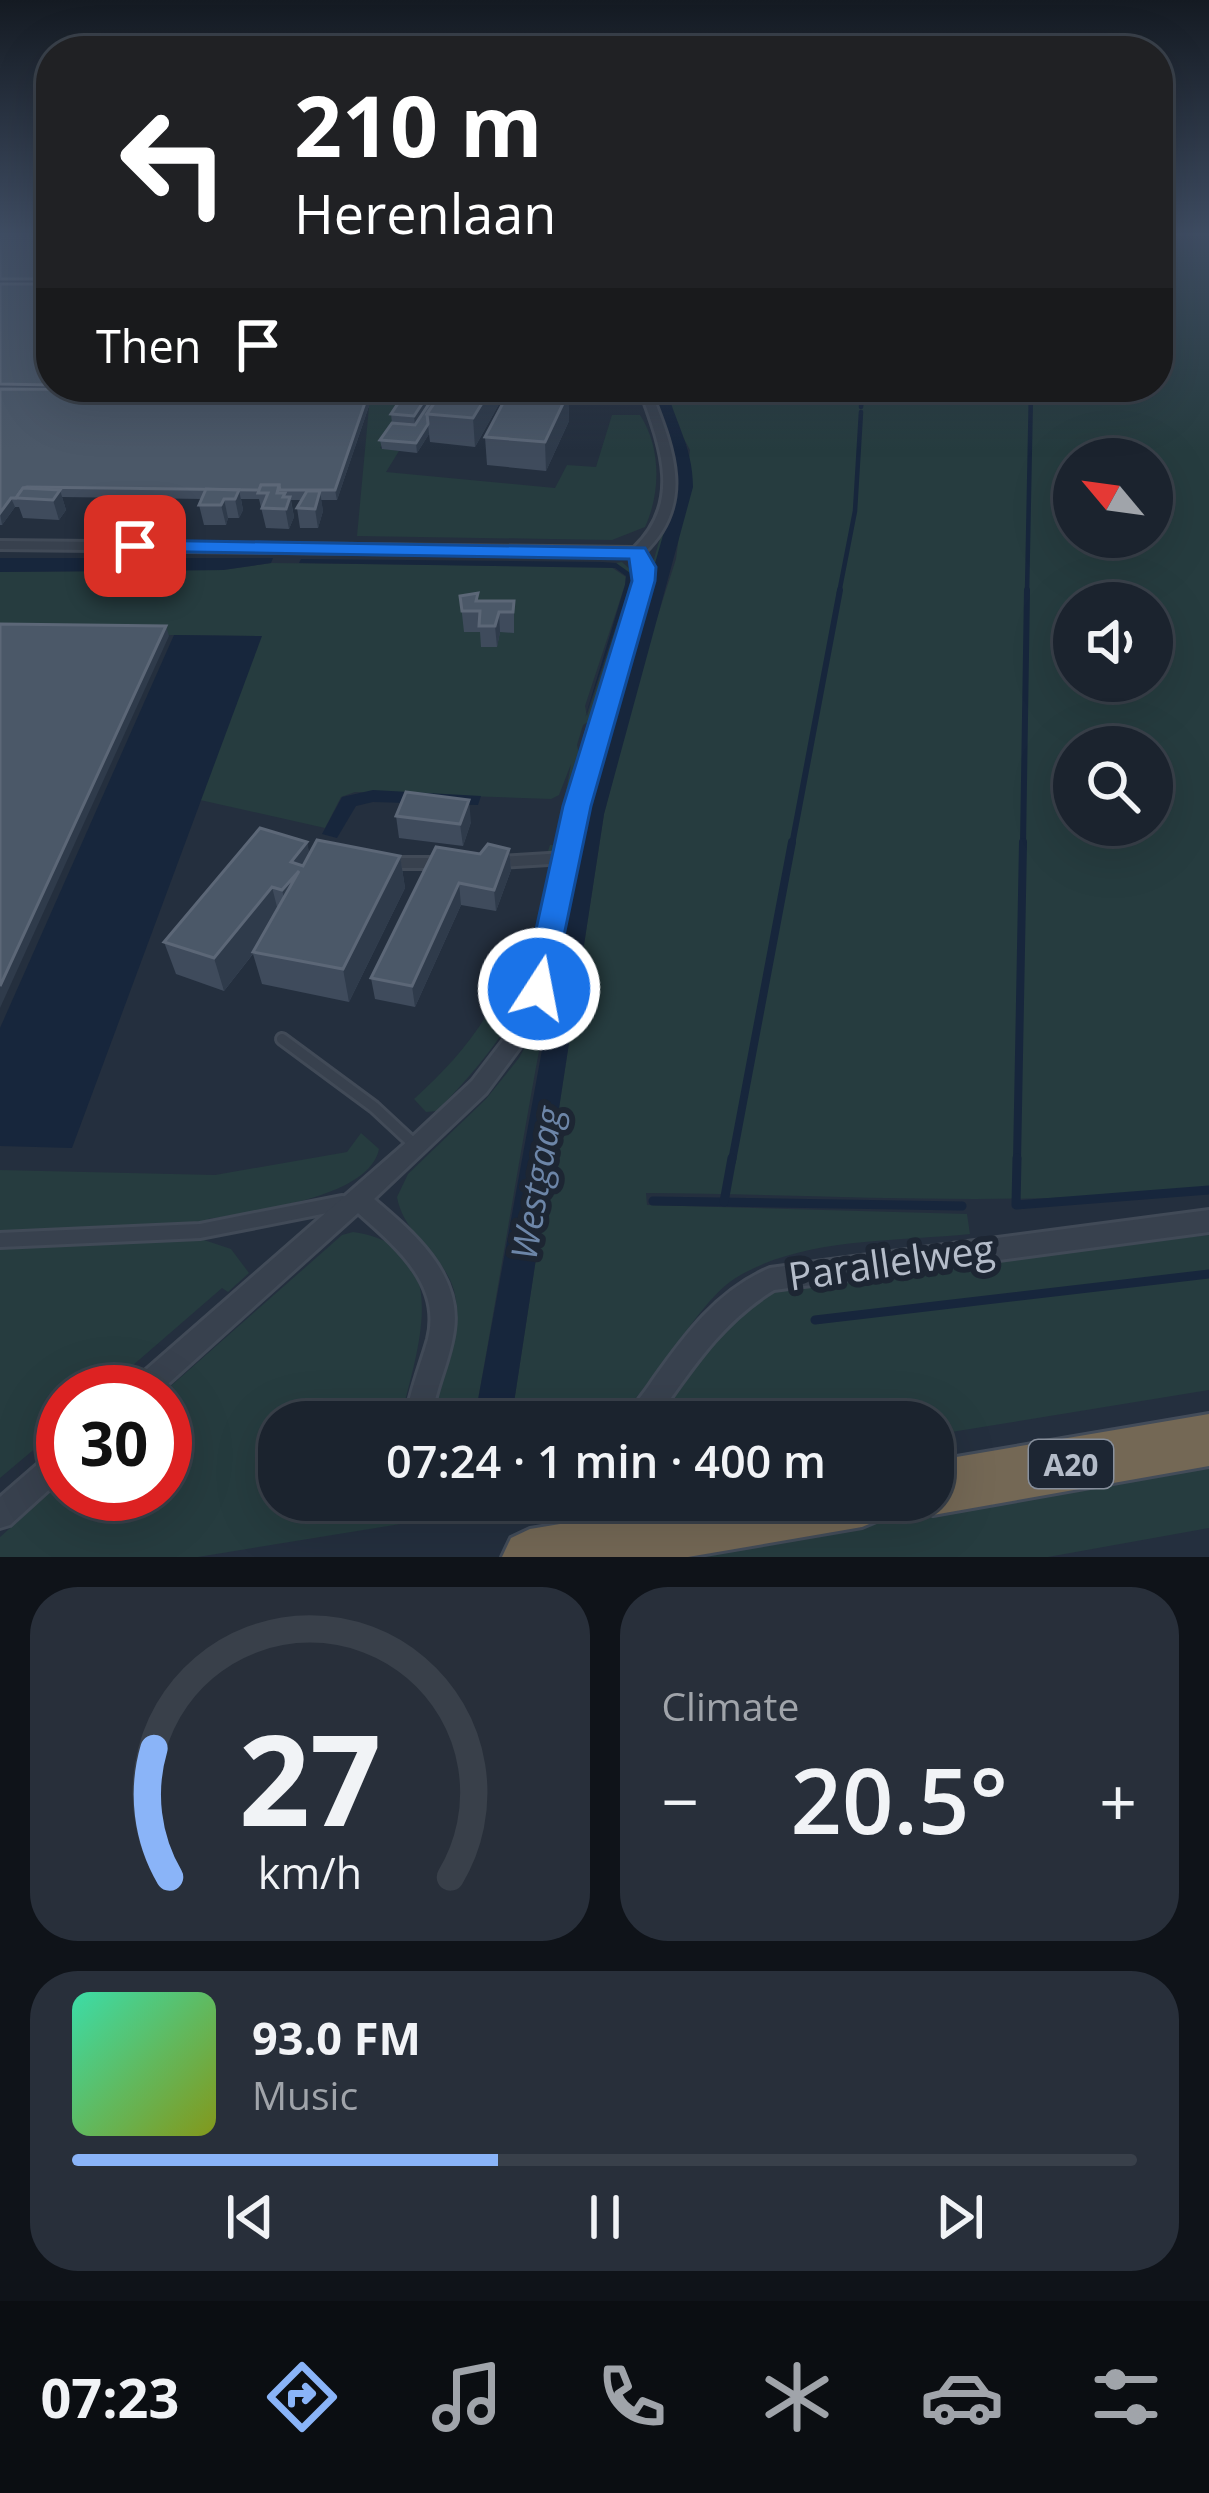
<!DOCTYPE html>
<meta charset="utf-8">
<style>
body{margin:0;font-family:"Open Sans",sans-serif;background:#282f3a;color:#f1f3f6;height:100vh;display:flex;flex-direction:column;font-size:45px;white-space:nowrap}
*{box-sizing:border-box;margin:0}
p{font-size:39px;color:#a0a4aa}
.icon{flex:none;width:66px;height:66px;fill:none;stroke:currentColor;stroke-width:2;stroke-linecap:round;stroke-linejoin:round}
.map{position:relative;height:1557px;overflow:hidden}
.side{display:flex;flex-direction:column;gap:30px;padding:30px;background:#0f1319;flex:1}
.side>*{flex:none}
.hud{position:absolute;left:36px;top:36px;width:1137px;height:366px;border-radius:48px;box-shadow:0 12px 48px #0002,0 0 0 3px #39404a;background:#202124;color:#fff;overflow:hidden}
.needle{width:78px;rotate:299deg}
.fabs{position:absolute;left:1053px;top:438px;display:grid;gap:24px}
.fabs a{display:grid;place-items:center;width:120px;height:120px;border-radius:50%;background:#1b232e;box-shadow:0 12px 48px #0002,0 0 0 3px #39404a;font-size:60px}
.speed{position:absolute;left:36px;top:1365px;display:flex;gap:24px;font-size:60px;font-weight:700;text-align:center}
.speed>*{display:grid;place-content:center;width:156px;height:156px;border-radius:50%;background:#1b232e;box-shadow:0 12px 48px #0002,0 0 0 3px #39404a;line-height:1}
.speed .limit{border:18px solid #d22;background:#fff;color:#111}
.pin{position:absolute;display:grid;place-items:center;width:102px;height:102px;color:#fff;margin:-51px;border-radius:24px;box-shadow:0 6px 18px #0006}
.me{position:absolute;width:132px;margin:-66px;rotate:11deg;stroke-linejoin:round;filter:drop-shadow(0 0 9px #0008)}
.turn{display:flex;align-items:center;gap:42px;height:252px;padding:0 60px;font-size:54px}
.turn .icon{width:156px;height:156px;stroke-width:2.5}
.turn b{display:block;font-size:84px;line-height:102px}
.then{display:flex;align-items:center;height:114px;padding:0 60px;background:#0003;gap:24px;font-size:45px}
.big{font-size:90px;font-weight:600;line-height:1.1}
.side .widget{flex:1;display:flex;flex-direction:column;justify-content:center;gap:18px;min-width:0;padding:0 42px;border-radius:48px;background:#282f3a}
.side .dial{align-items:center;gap:0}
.dial svg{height:312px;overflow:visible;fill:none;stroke:#39404a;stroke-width:7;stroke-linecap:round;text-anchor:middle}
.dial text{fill:#f1f3f6;stroke:none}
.song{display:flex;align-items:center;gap:36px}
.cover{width:144px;height:144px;border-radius:18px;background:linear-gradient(135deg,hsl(160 70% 55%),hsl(70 70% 35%))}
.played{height:12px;border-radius:6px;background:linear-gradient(90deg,#8ab4f8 40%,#39404a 40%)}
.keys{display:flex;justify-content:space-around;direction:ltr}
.heat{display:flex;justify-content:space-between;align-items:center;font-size:66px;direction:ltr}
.side .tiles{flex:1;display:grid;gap:30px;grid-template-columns:1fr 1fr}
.widget:last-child{grid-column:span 2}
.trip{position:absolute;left:258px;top:1401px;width:696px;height:120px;border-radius:48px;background:#1b232e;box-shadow:0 12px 48px #0002,0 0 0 3px #39404a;font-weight:600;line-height:120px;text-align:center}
.tab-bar{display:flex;height:192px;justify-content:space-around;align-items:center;background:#0b0e12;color:#a0a4aa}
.tab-bar .icon{width:84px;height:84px}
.tab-bar .active{color:#8ab4f8}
.tab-bar b{font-size:54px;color:#f1f3f6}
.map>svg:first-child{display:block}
</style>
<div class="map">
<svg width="1209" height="1557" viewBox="0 0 1209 1557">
<rect width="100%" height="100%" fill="#242f3e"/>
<g fill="#263c3f" fill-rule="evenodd">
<path d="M1158,232H1209V1187C1023,1209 833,1194 646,1193L647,1205L967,1214L970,1234C894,1242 800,1237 734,1279C690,1308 644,1411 604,1422C578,1429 539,1422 511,1422L604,814L645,655L676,559L690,450L667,408L670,407L667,387H1158ZM1074,459H1152V537H1074ZM1074,603H1152V681H1074ZM1074,747H1152V825H1074Z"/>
<path d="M251,387H421L380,448L399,451L386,472L555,488L567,465L596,467L612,415H640C661,447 661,492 645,527L612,540L357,536L370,396L247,395Z"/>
<path d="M657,412C712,469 639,614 621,680C554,923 519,1175 474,1422H438C423,1381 458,1343 456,1302C453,1259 404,1239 397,1197L408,1174L486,1099L519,1058L542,1016L582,810L675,486L672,451Z"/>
<path d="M622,562L634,573L636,590L595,718L583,725L577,745L582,765L561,848L547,854L550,845H556L571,764L559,795L551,799L355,792L341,797L325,828L200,800L261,636L0,633V572L223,570L271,563L611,567L626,577L625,585L585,706L587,716L633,576L616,563Z"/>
<path d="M543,944C524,1013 486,1061 437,1111L426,1112L414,1099C462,1056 499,1009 517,947Z"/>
<path d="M361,1133L379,1149C369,1199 251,1211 208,1219L201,1239L231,1249L249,1273L228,1292L222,1288L102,1392H63V1425L0,1478V1170L215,1175L347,1152Z"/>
<path d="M353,1232C459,1247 415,1354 400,1422H279V1500H470L468,1513L198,1557H0V1537L63,1481V1494H165L164,1392L342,1235Z"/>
<path d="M1209,1235V1390L933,1435V1422H656C704,1362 724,1309 801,1281Z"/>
<path d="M1209,1458V1528L1048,1557H620Z"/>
</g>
<g fill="#17263c">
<path d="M651,387H667C673,420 693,445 693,487L604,814L511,1422H474L578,853L594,776L678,483L671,439Z"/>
<path d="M0,558H273L271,563L223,570L0,572Z"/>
<path d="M301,559L602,562L616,563L633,575L585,718L625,585L626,576L615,568L299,563Z"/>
<path d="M174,635L262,636L72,1148L0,1146V1028Z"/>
<path d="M373,790L481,796L478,805L373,802L356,806L337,838L322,834L342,797Z"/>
</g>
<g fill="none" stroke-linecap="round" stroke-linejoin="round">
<g stroke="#17263c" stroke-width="3">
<path d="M862,393L863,387"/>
<path d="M1031,393V387"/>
</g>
<g stroke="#17263c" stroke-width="4.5">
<path d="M861,407L863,390"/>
<path d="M839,593L855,511L861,412"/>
<path d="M1027,593L1031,390"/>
</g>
<g stroke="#17263c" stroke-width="6">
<path d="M792,845L840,590"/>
<path d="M1023,845L1027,590"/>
</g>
<g stroke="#17263c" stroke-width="8">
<path d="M732,1161L792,842"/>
<path d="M1017,1161L1023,842"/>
</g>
<g stroke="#17263c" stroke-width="9">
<path d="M1017,1158L1016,1205L1209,1190"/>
<path d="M653,1201L962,1206"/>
<path d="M724,1202L732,1158"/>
<path d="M815,1320L1209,1274"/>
</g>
<g stroke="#414a57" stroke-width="16">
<g id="service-far1">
<path d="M499,862L565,858"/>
<path d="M391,863H440"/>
<path d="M282,1039L374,1107L417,1147"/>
</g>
</g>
<g stroke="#414a57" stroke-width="20">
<path id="service" d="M0,1240L200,1231L342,1203"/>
</g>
<g stroke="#414a57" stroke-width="6">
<g id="minor">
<path d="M639,387H649C672,446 697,502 644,553L652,567L651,581L603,734L550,989L530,1034L486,1093L374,1199C413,1232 462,1274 454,1330C450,1362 434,1390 431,1422H405C409,1393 420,1367 428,1339C442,1284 395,1246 358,1213L159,1392H127L131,1383L409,1140L472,1081L512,1029L530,989L587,734L637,581L638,567L632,556L0,549V541L634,548C684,500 659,443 639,387Z"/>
<path d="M1209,1210V1232L774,1290C720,1323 690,1372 654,1422H625C631,1407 643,1395 652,1381C684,1336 717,1290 770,1268Z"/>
<path d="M63,1446V1477L10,1525L0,1528V1497L54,1450Z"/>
</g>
</g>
<g stroke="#434c59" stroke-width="6">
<g id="motorway">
<path d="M1209,1414V1466L933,1515L914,1507L911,1500H933V1461Z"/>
<path d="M704,1500H889L881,1519L862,1527L688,1557H502L511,1538L530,1529Z"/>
</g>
</g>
<use href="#service-far1" stroke="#38414e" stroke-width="10"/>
<use href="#service" stroke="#38414e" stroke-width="14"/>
<use href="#minor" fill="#38414e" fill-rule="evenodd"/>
<use href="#motorway" fill="#746855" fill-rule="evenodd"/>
</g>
<g fill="#3f4b5c">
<path d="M0,232H51V387H213L211,390L369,391L371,400L337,500H321L323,511L318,528H300L297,508L302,500H291L294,517L289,529L266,528L259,499H241L243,510L239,518H228L226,525H204L199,505L202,499L62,497L66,510L59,520L23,518L19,507H15L2,525H0Z"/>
<path d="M523,387H555L553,391Z"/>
<path d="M568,393L569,421L546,471L487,465L485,437Z"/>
<path d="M499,404L475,447L430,442L429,434L417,453L382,449L380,440L392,423L391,414Z"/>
<path d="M478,593V601H514V633L500,632L497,647H481L480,632H464L460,596Z"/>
<path d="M396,816L471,822L463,846L399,838Z"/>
<path d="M307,842L309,854L400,856L405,888L349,1002L262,984L253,954L224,991L176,974L164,942Z"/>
<path d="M509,849L511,870L496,911L461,905L415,1007L375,999L371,978L480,854Z"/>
</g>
<g fill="#2f3b4b">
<path d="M433,387H441L442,394L416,435L414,416Z"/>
<path d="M492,387H498L499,404L475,447L473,418Z"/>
<path d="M369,391L371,400L337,500L335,490Z"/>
<path d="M568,393L569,421L546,471L545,442Z"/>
<path d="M428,424L429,434L417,453L416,443Z"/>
<path d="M60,490L66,510L59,520L53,500Z"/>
<path d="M239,490L243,510L239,518L235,499Z"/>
<path d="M320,491L323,511L318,528L315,509Z"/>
<path d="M285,493L287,505L290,497L294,517L289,529L283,497Z"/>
<path d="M11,498L15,507L2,525L0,513Z"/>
<path d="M224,499L228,518L226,525L221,505Z"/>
<path d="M499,612L500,632L497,647L495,626Z"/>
<path d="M166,626L169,636L0,1008V986Z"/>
<path d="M469,800L471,822L463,846L460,824Z"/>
<path d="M307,842L314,875L290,923L282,890L291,862Z"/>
<path d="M509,849L511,870L496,911L494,890Z"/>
<path d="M400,856L405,888L349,1002L343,969Z"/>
<path d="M459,883L461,905L415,1007L412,986Z"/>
<path d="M272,887L280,919L224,991L214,958Z"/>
</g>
<g fill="#4b5868" stroke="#5c6777" stroke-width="3">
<rect x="0" y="232" width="51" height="47"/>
<path d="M0,284H51V385L0,384Z"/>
<path d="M409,387H433L414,416L391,414Z"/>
<path d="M440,387H445L427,414L428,424L416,443L380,440L392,423L415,425Z"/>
<path d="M445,387H492L473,418L427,414Z"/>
<path d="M511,388L568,393L545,442L485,437Z"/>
<path d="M0,389L369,391L335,490H280L279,485H261L259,490L27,487L23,488L16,498H11L0,513Z"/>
<path d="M261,485H279L277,493H285L283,497H290L286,509L262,508L268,493H258Z"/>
<path d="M23,488L60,490L53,500L16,498Z"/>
<path d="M206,489L239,490L235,499H224L221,505H199Z"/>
<path d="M307,491H320L315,509L297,508Z"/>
<path d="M478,593L476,601H514L513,612H499L495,626H479L480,611H462L460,596Z"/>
<path d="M0,624L166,626L0,986Z"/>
<path d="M406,792L469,800L460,824L396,816Z"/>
<path d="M260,828L307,842L291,862L303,866L317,840L400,856L343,969L253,952L299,871L282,890L272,887L214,958L164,942Z"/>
<path d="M488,844L509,849L494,890L459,883L412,986L371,978L436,847L480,854Z"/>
</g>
<linearGradient id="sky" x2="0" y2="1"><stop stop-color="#141a22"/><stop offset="0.52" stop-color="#3f4d63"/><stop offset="1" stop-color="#3f4d63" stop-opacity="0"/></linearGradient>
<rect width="1209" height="450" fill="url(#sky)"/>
<path fill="#1a73e8" stroke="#114b97" stroke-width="3" d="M135,540L645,548L656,567L655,581L591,806L551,998L539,1002L528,998L523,989L563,806L632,581L629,559L127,551L124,546Z"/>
<g text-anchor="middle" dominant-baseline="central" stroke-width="12" stroke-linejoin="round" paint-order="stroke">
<rect fill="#1d2633" stroke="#878f9c" stroke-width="3" x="1029" y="1440" width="84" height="48" rx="9"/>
<g font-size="30" font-weight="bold" fill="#b4bcc9">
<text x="1071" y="1464">A20</text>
</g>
<g font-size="36" font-style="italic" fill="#6d86a8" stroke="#1d2633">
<text transform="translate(536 1183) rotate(-80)">Westgaag</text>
</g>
<g font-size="39" fill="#b4bcc9" stroke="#1d2633">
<text transform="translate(891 1261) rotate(-8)">Parallelweg</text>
</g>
</g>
</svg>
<div class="fabs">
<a><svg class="needle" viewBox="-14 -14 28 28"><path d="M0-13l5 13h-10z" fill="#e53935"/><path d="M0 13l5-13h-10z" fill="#a0a4aa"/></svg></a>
<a><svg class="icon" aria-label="sound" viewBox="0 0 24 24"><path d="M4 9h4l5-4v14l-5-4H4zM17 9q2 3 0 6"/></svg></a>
<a><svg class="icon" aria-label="search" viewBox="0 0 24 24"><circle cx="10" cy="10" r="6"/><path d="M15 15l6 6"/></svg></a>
</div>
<div class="speed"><div class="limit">30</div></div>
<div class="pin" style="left:135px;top:546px;background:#d93025"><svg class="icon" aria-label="arrive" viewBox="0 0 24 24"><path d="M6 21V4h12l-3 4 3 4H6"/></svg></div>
<svg class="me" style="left:539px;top:989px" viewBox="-20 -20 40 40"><circle r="17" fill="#1a73e8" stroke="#fff" stroke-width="3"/><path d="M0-11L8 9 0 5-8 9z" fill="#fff"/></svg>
<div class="trip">07:24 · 1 min · 400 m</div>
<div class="hud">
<div class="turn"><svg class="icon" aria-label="left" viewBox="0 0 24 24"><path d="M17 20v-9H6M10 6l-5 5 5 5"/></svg><div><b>210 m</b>Herenlaan</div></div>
<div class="then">Then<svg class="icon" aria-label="arrive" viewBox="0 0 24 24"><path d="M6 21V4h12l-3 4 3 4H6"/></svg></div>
</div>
</div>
<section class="side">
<div class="tiles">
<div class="widget dial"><svg viewBox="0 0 100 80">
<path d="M14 69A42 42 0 1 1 86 69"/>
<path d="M14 69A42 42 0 0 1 10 36" stroke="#8ab4f8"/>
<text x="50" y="56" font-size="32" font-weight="700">27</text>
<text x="50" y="72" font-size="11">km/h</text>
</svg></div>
<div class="widget"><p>Climate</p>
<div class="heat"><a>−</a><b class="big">20.5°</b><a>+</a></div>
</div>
<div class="widget">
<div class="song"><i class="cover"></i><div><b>93.0 FM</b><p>Music</p></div></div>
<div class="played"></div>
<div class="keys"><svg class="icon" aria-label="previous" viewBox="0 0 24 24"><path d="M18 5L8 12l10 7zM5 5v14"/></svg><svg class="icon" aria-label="pause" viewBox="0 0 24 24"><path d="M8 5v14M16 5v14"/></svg><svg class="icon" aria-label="next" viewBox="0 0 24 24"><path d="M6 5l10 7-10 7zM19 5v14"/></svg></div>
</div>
</div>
</section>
<nav class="tab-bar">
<b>07:23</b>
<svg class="icon active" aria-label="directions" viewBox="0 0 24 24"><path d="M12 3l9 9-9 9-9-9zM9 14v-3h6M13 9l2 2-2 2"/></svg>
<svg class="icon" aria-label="music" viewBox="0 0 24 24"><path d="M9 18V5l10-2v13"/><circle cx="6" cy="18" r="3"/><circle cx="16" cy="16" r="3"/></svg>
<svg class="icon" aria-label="phone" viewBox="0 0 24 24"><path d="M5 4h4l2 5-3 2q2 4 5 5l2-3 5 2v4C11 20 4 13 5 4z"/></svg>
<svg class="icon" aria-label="climate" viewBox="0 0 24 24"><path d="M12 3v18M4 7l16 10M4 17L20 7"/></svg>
<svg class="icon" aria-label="car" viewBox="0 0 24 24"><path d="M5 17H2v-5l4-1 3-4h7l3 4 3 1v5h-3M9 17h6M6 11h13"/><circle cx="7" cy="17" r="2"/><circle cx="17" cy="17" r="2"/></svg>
<svg class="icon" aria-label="filters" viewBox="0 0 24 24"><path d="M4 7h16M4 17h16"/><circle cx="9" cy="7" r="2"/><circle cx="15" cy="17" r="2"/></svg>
</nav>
